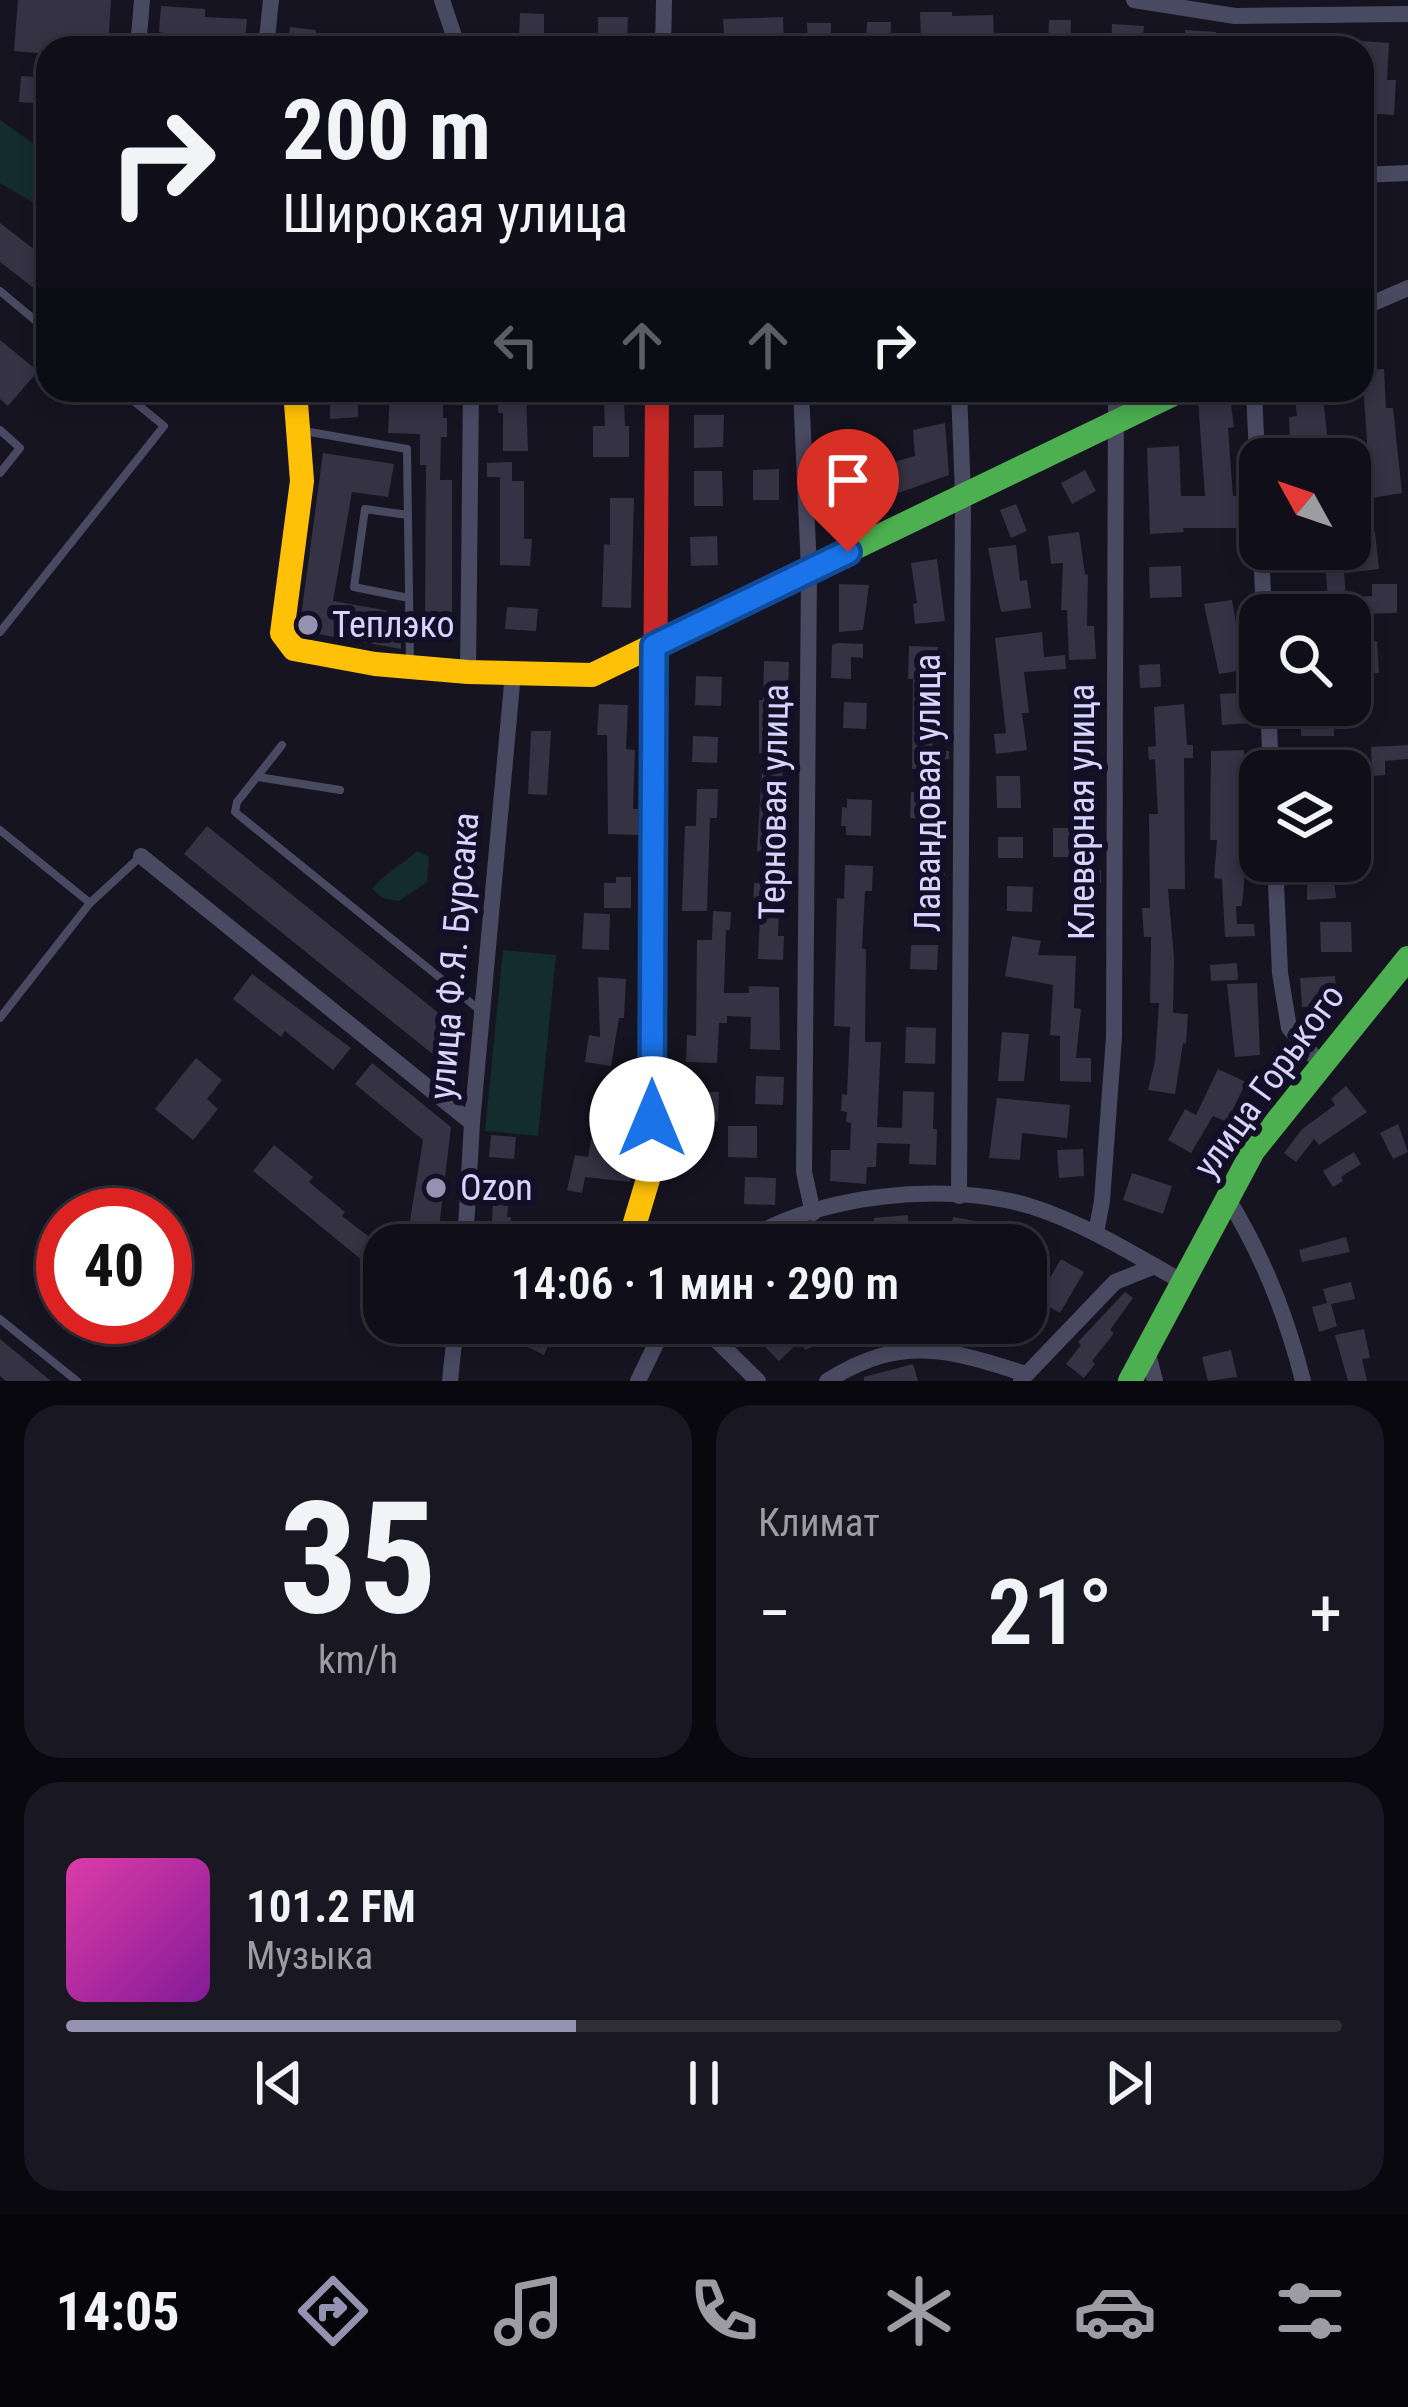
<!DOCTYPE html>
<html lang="ru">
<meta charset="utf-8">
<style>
body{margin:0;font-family:"Roboto Condensed",sans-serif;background:#191822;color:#f1f3f6;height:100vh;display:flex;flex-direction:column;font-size:45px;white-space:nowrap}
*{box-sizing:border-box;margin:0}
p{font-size:39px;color:#9c9ca2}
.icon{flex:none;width:66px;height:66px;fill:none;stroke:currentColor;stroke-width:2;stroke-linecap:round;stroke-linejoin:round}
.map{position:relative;height:1381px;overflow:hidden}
.details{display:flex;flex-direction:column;gap:24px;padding:24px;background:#09080e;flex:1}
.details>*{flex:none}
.top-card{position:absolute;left:36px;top:36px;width:1338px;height:366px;border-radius:36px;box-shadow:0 6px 18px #0003,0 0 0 3px #302f38;background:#100f19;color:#f1f3f6;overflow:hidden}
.needle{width:78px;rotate:310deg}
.buttons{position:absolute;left:1239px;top:438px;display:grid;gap:24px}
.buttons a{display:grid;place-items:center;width:132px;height:132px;border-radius:24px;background:#100f19;box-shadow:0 6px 18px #0003,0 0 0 3px #302f38;font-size:60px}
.speed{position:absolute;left:36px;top:1188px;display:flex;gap:24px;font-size:60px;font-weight:700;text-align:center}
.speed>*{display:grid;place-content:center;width:156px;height:156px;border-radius:50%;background:#100f19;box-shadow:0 6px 18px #0003,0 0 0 3px #302f38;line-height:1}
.speed .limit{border:18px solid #d22;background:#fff;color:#111}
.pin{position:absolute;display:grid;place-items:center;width:102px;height:102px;color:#fff;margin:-123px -51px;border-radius:50% 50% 50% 0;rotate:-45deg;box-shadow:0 0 12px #0007}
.pin .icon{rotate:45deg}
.me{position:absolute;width:132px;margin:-66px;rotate:0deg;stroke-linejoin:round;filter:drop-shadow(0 0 9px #0008)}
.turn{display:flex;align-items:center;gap:42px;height:252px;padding:0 48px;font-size:54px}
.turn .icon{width:156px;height:156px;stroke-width:2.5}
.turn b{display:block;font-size:84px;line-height:102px}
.lanes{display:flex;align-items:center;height:114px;padding:0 48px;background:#0003;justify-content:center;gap:60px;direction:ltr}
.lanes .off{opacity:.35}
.big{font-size:90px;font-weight:600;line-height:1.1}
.details .card{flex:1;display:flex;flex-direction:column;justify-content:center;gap:18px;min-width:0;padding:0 42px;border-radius:36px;background:#191822}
.details .dial{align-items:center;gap:0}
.dial b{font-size:156px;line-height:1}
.song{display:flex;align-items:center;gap:36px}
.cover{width:144px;height:144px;border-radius:18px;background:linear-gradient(135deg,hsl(320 70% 55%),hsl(290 70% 35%))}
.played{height:12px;border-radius:6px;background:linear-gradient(90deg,#9591b1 40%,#302f38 40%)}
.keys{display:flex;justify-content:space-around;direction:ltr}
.heat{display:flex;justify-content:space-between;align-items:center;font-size:66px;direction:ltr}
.details .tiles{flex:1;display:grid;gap:24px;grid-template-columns:1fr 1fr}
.card:last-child{grid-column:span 2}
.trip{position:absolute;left:363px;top:1224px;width:684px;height:120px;border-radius:36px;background:#100f19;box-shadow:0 6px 18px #0003,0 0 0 3px #302f38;font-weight:600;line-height:120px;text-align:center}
.tab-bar{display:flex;height:192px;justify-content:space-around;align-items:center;background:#06060a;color:#9c9ca2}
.tab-bar .icon{width:84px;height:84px}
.tab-bar .active{color:#9591b1}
.tab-bar b{font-size:54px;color:#f1f3f6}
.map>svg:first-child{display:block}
</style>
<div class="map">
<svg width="1408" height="1381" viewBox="0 0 1408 1381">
<rect width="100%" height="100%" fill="#161421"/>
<g fill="#132c2d">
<path d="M0,120L48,154V211L0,183Z"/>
<path d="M417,851L429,857L427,882L399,901L383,898L372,889C386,872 402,865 417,851Z"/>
<path d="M503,950L556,955L538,1136L485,1131Z"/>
</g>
<g fill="#343243">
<path d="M18,0H111L108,47L59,44V48H48V54L14,51Z"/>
<path d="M161,6L205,9V17L247,19L245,42L193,35L192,48H163L164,33L159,32Z"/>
<path d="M920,12H952V16L993,15L994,41L921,40Z"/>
<path d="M520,13L544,14V38H519Z"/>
<path d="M598,17H628L627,45H598Z"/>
<path d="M783,17L784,48H759V41L725,44L723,19Z"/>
<path d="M1049,20H1071L1070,48H1048Z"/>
<path d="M867,22H891L890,48H866Z"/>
<path d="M807,23H831V33H841L842,48H808Z"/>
<path d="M1112,24L1144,26L1142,48H1111Z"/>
<path d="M290,27L316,30L314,48H288Z"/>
<path d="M1185,30L1216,32L1215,48H1184Z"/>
<path d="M1362,41L1389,43L1387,80H1396L1394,115L1362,113Z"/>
<path d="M21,76L48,78V104L19,102Z"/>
<path d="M0,223L48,260V299L0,262Z"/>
<path d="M0,340L38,371L8,406L0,399Z"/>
<path d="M1384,369L1386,408H1393L1402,493L1371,498L1362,370Z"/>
<path d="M330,390H358V417L330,419Z"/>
<path d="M421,390H443V418H447V437H441L440,480H452V624H425L426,465H420V434L388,433L390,392L421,393Z"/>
<path d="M498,390H526L528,451H503V413H498Z"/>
<path d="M898,390H939L938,404L898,403Z"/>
<path d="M1294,390H1322L1328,442L1290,445L1289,417L1297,416Z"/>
<path d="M1230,396L1234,427L1228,428L1233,496H1238V528H1183L1184,532L1150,534L1147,448L1179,446L1181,496H1205L1198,400Z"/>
<path d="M604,401H624L625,426H629V457H593V426H605Z"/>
<path d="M694,415H724L723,447L694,448Z"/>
<path d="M945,423L949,475L839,514L830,489L835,487L833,479L915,456L913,430Z"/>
<path d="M323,453L394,464L388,497L352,492L333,601L401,613V649L307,632L300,624Z"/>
<path d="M512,462V481H524V539H532L530,566L500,565V477H487V463Z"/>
<path d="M779,469V500H753V470Z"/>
<path d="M1085,470L1096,491L1072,504L1061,483Z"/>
<path d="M694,471H722L723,506H694Z"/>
<path d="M610,498H634L631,608L602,607L604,544L610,545Z"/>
<path d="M1016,504L1027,531L1011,538L1000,510Z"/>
<path d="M1079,532L1085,574L1088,575L1087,626H1094L1096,659L1069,660L1067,610H1061L1063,563L1051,564L1048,536Z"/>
<path d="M1375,532L1379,569L1353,572L1350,534Z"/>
<path d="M717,536L718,565L691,566L690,537Z"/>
<path d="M1016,545L1020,581L1027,580L1031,608L1001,612L988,548Z"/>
<path d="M937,559L945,621L915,624L913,604L917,603L911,563Z"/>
<path d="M1181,566L1182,597L1150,598L1149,567Z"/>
<path d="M1344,572L1346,598L1372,596V584H1397V613L1318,615L1316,601L1328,600L1326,573Z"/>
<path d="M839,584L869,585L863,630L839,632Z"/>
<path d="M1232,600L1244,670L1219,674L1204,604Z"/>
<path d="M507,607L538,609L536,631L505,629Z"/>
<path d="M1042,632L1044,657L1065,655L1066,669L1024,672L1029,713H1022L1027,750L996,754L994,734L1006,733L995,638Z"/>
<path d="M1377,641L1379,673L1350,675V643Z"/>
<path d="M838,643L863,644V658L851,657V679L831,678L832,645Z"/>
<path d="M909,646L938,647L932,750L949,751V759L926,762L927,769H912L913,679H908Z"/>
<path d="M764,661L789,662L788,690H779L778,722L791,723L790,754L783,753L780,851H757L763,753H759V700H763Z"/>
<path d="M1160,664L1161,687L1140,688L1139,665Z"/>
<path d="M696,676L722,677L721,706L695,705Z"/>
<path d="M1250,692L1252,723L1222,725L1220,694Z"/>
<path d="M844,702L867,703L866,729L843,728Z"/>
<path d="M599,704L628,705L626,749L635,750L633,809H638V835L608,834L607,735H597Z"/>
<path d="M1184,704L1187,745H1193V758H1184L1185,889H1168L1174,958L1173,1013L1188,1014L1186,1044L1183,1043L1175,1094L1148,1090L1155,1061L1159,1003H1150L1151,937H1144L1142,908H1150L1149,814H1158L1155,759L1149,760L1148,747L1156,746L1154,707Z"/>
<rect x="1301" y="705" width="33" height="31"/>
<path d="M1094,730L1096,756L1071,758L1069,731Z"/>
<path d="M531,731H551L547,795L528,794Z"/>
<path d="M693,736L718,737L717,763L692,762Z"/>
<path d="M1408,745V759L1385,761V775L1372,776L1371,747Z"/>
<path d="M1244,750L1241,848H1247L1242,906H1236L1237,924H1254L1255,936L1225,937L1222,879L1214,878L1217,840H1210L1211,751Z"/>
<path d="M996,776H1020L1021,808H997Z"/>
<path d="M697,789H718L717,818H710L707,911H682L685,826H696Z"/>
<path d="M911,792L940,793L939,819L910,818Z"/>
<path d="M847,799L872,800L871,836L846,835V826H841L842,807L847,808Z"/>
<path d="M207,826L462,1032L440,1060L184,854Z"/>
<path d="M1053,828H1085V870H1101V883H1085L1084,899H1074L1073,857H1053Z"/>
<rect x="998" y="837" width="25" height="21"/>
<path d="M1307,861H1332L1336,898L1307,900Z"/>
<path d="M845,865L873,866L872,891H865L862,949H866L865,1042H881L877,1127L902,1128L903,1091L934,1092L933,1129H937L936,1165L909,1164L910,1144L877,1143L876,1167H867L866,1184L830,1181L831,1150H850L851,1123L846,1122L847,1112L841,1111L842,1094L847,1095L850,1027L834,1026L837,898L844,899Z"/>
<path d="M917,867L945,868L943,910H924V898H916Z"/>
<path d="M616,877H631V908H604V883H616Z"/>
<path d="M754,883L780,884L778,936H784L783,960L758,959L760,915H753Z"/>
<path d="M1007,886L1033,887L1032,912L1007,911Z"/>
<path d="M713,911L731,912L730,930H726L724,993H749V986L779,987L780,1050L750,1049L751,1017L727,1016V1023H719L717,1063L686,1062L687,1035L696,1036L697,940H712Z"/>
<path d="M584,913L610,914L609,950L582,949Z"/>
<path d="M1320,922H1351L1352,952H1321Z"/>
<path d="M1012,936L1041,941L1038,955L1076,956L1074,1008L1081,1009L1076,1058H1091V1082L1060,1081V1036L1050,1035L1053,985L1005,976Z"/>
<path d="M911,945H938L937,970L910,969Z"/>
<path d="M1237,963L1238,980L1211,981L1210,965Z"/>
<path d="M252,974L351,1048L333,1070L285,1031L281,1037L233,999Z"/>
<path d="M1335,976L1337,1005L1302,1007L1300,978Z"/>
<path d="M598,977L626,979L624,1018H619L611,1066L585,1062L589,1035L600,1037Z"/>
<path d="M1257,983L1260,1055L1235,1057L1227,984Z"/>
<path d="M906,1027L936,1028L935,1064L905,1063Z"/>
<path d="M1002,1032L1029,1034L1024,1081H998Z"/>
<path d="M196,1058L222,1080L207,1099L218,1109L193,1140L155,1109Z"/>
<path d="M372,1063L451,1127L437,1245H406L423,1140L355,1084Z"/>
<path d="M1218,1069L1246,1082L1227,1122L1213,1116L1191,1153L1168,1140L1185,1109L1196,1115Z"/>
<path d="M756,1076L784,1077L783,1105L755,1104Z"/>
<path d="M1346,1086L1367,1112L1319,1145L1314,1139L1296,1162L1284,1153L1302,1129L1335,1105L1331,1099Z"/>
<path d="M600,1090L624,1095L618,1126L630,1128L623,1167L634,1169L630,1182L585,1177L582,1193L567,1190L575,1155L588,1157Z"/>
<path d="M688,1091L719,1092L718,1121L687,1120Z"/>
<path d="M997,1098L1070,1105L1067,1138L1022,1133L1020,1160L989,1158Z"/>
<path d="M1398,1124L1408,1152L1393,1159L1380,1133Z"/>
<path d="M728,1126H757V1158L728,1157Z"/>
<path d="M491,1135L516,1137L514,1159L489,1157Z"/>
<path d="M274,1145L313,1177L309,1182L345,1212L342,1216L377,1243L363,1261L253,1171Z"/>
<path d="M1083,1149L1084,1176L1059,1178L1057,1150Z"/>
<path d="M1354,1152L1361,1164L1341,1177L1343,1181L1333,1187L1323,1171Z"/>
<path d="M1132,1173L1172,1186L1163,1214L1123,1200Z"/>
<path d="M745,1177L776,1178L775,1205L744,1204Z"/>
<path d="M494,1187L510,1189L507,1217H511L510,1237L491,1236Z"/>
<path d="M908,1215L910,1245H876L874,1218Z"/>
<path d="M953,1217L982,1222L977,1245H947Z"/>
<path d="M1346,1237L1350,1252L1302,1262L1299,1250Z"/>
<path d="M1061,1259L1084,1272L1060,1313L1037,1300Z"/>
<path d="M1351,1282L1355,1299L1331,1304L1337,1326L1319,1332L1312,1307L1327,1303L1323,1289Z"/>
<path d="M1125,1292L1133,1298L1110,1330L1114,1333L1092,1361L1095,1364L1084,1378L1066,1364L1081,1345L1078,1342Z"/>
<path d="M528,1323H582L572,1344L553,1335L544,1355L528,1347L537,1328Z"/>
<path d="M741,1323H773L780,1330L796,1323H822L829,1340L805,1350L801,1340L779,1361Z"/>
<path d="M991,1323H1027L1019,1344L988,1333Z"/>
<path d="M1364,1329L1370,1358L1362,1359L1367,1381H1348L1335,1335Z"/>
<path d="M0,1339L51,1381H6L0,1376Z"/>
<path d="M1231,1350L1237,1377L1208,1381L1202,1357Z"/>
<path d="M913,1364L918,1381H864V1377Z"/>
</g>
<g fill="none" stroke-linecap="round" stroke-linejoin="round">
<g stroke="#4a4962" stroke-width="8">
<path d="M0,291L48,331"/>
<path d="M0,430L20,448L0,473"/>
<path d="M304,431L407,449L410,665"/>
<path d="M408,515L365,509L354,587L409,598"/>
<path d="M0,632L164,426L120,390"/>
<path d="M282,745L237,802L235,812L481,1011"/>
<path d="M258,777L340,790"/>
<path d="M0,830L90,903L0,1018"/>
<path d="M90,903L141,856"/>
<path d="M0,1319L77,1381"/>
</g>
<g stroke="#4a4962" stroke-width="16">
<path d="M442,0L458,48"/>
<path d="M1134,0L1235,16L1408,14"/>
<path d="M138,48L142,0"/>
<path d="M266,48L271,0"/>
<path d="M663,48L664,0"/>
<path d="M1362,175L1408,173"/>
<path d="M1362,308L1408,288"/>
<path d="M801,390L809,570L804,1172L813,1213"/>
<path d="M1254,390L1260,525"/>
<path d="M1261,549L1264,615"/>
<path d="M468,672L471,390"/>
<path d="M1268,705L1271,771"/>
<path d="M141,856L472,1123"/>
<path d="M1275,861L1280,973L1289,1028L1320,1063"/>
<path d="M959,1196L963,496L959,390"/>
<path d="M1226,1196C1261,1252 1287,1317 1303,1381"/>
<path d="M1096,1233L1102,1201L1114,1037L1116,390"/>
<path d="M465,1245L472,1123L513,673"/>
<path d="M739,1245C812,1194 948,1180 1033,1207C1085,1224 1133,1254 1181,1281"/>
<path d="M699,1323L758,1381"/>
<path d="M1147,1350L1155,1381"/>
<path d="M1021,1380L1115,1282L1155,1266"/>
<path d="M450,1381L456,1323"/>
<path d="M638,1381L666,1323"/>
<path d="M827,1381C901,1334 948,1349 1026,1374"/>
</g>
<g stroke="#4caf50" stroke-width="24">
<path d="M836,557L1182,390"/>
<path d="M1130,1381L1253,1151L1408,958"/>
</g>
<g stroke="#ffc107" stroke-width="24">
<path d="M295,390L302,481L282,633L294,649L375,664L468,672L592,675L836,557"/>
<path d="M640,1245L634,1226L652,1166L655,731"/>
</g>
<path stroke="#c62828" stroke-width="24" d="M655,731L657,390"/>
</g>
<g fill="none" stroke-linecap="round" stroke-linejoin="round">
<g stroke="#114b97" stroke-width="30">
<path id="route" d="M652,1119L654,646L848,552"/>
</g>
<use href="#route" stroke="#1a73e8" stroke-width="21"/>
</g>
<g fill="#9591b1" stroke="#130f26" stroke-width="4.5">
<circle cx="308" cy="625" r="12"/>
<circle cx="436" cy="1188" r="12"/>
</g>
<g text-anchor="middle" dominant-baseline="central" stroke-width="12" stroke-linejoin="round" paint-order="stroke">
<g font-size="36" fill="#d9d4ff" stroke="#130f26" text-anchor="start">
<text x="332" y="625">Теплэко</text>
<text x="460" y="1188">Ozon</text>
</g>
<g font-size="36" fill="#d9d4ff" stroke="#130f26">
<text transform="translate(928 793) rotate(-90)">Лавандовая улица</text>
<text transform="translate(774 802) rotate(-89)">Терновая улица</text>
<text transform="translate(1082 812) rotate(-90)">Клеверная улица</text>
<text transform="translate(454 956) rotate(-85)">улица Ф.Я. Бурсака</text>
<text transform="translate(1269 1081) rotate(-54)">улица Горького</text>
</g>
</g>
</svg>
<div class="buttons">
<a><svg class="needle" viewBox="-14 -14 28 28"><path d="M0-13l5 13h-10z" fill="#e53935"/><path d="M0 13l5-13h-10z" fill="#9c9ca2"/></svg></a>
<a><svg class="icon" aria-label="search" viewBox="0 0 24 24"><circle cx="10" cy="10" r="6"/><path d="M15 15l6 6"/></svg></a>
<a><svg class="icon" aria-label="layers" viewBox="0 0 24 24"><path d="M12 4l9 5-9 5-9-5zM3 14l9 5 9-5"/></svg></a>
</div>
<div class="speed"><div class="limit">40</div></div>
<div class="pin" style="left:848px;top:552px;background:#d93025"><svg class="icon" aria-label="arrive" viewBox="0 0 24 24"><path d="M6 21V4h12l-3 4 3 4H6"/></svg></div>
<svg class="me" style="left:652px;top:1119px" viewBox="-20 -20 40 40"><circle r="19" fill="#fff"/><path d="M0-13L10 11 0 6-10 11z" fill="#1a73e8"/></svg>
<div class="trip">14:06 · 1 мин · 290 m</div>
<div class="top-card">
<div class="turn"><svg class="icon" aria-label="right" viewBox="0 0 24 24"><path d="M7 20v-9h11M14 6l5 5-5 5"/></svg><div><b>200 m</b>Широкая улица</div></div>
<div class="lanes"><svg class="icon off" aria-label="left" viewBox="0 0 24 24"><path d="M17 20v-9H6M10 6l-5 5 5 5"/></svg><svg class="icon off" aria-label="ahead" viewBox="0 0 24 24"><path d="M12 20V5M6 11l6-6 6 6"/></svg><svg class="icon off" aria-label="ahead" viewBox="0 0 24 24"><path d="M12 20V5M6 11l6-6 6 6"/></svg><svg class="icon" aria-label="right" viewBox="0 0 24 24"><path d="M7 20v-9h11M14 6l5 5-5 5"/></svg></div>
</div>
</div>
<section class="details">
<div class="tiles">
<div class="card dial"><b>35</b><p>km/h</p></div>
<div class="card"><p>Климат</p>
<div class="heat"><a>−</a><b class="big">21°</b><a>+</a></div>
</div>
<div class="card">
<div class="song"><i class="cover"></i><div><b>101.2 FM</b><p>Музыка</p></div></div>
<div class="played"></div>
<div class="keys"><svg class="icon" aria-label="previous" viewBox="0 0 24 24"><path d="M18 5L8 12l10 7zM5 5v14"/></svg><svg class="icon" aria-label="pause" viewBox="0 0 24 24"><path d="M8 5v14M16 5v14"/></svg><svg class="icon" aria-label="next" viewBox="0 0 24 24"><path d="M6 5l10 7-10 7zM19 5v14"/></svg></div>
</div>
</div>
</section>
<nav class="tab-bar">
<b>14:05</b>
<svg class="icon active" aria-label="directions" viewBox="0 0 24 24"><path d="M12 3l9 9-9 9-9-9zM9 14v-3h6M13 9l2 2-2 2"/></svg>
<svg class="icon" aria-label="music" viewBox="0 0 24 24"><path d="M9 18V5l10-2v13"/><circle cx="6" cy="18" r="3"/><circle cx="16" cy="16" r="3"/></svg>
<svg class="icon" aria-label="phone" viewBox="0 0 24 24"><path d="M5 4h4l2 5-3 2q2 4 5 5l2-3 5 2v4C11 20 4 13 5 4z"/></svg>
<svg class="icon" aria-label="climate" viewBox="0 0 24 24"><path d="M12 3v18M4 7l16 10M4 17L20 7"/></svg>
<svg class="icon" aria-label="car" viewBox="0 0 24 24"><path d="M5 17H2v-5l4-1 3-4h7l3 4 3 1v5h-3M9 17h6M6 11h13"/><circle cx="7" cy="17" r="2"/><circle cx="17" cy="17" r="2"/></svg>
<svg class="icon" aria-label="filters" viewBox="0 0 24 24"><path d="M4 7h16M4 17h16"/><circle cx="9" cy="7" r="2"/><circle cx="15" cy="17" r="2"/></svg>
</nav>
